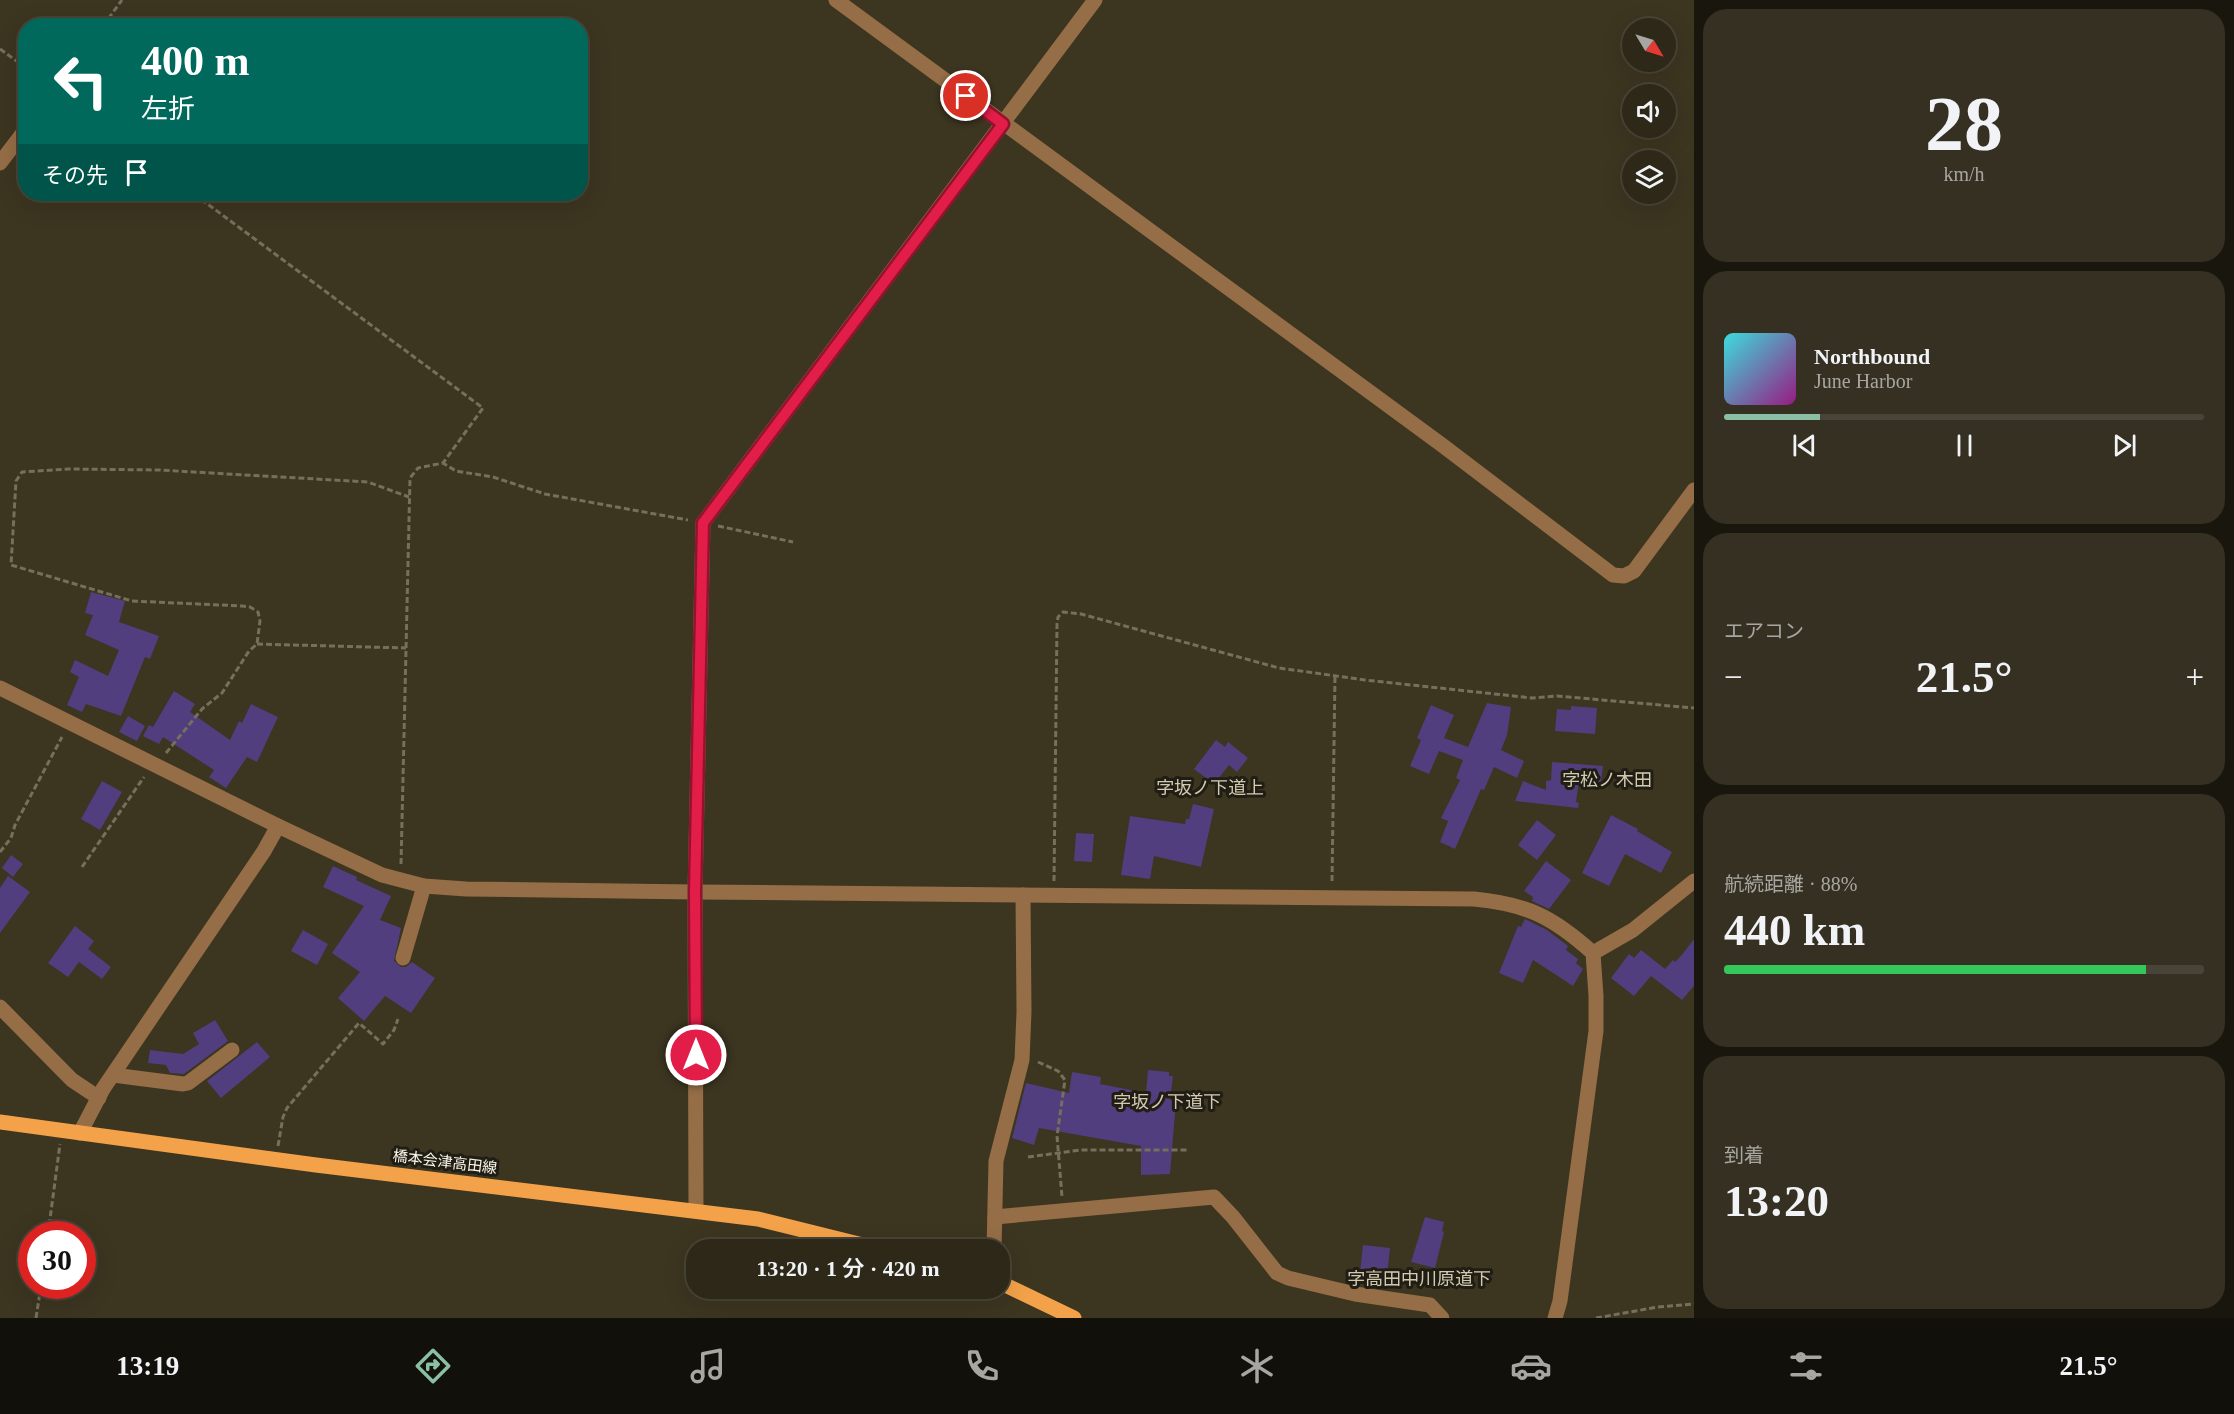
<!DOCTYPE html>
<html lang="ja">
<meta charset="utf-8">
<style>
body{margin:0;font-family:"Times New Roman","Noto Sans JP",serif;background:#353021;color:#f1f3f6;height:100vh;display:flex;flex-direction:column;font-size:22px;white-space:nowrap}
*{box-sizing:border-box;margin:0}
p{font-size:20px;color:#a7a6a2}
.icon{flex:none;width:33px;height:33px;fill:none;stroke:currentColor;stroke-width:2;stroke-linecap:round;stroke-linejoin:round}
.map{position:relative;flex:1;overflow:hidden}
.side{display:flex;flex-direction:column;gap:9px;padding:9px;background:#19160d;width:540px}
.side>*{flex:none}
.guide{position:absolute;left:18px;top:18px;width:570px;height:183px;border-radius:24px;box-shadow:0 6px 24px #0002,0 0 0 2px #484437;background:#00695c;color:#fff;overflow:hidden}
.needle{width:39px;rotate:128deg}
.buttons{position:absolute;left:1622px;top:18px;display:grid;gap:12px}
.buttons a{display:grid;place-items:center;width:54px;height:54px;border-radius:50%;background:#2d2818;box-shadow:0 6px 24px #0002,0 0 0 2px #484437;font-size:30px}
.speed{position:absolute;left:18px;top:1221px;display:flex;gap:12px;font-size:30px;font-weight:700;text-align:center}
.speed>*{display:grid;place-content:center;width:78px;height:78px;border-radius:50%;background:#2d2818;box-shadow:0 6px 24px #0002,0 0 0 2px #484437;line-height:1}
.speed .limit{border:9px solid #d22;background:#fff;color:#111}
.pin{position:absolute;display:grid;place-items:center;width:51px;height:51px;color:#fff;margin:-26px;border:3px solid #fff;border-radius:50%;box-shadow:0 2px 6px #0007}
.me{position:absolute;width:66px;margin:-33px;rotate:0deg;stroke-linejoin:round;filter:drop-shadow(0 0 4px #0008)}
.turn{display:flex;align-items:center;gap:21px;height:126px;padding:0 24px;font-size:27px}
.turn .icon{width:78px;height:78px;stroke-width:2.5}
.turn b{display:block;font-size:42px;line-height:51px}
.then{display:flex;align-items:center;height:57px;padding:0 24px;background:#0003;gap:12px;font-size:22px}
.big{font-size:45px;font-weight:600;line-height:1.1}
.side .tile{flex:1;display:flex;flex-direction:column;justify-content:center;gap:9px;min-width:0;padding:0 21px;border-radius:24px;background:#353021}
.side .dial{align-items:center;gap:0}
.dial b{font-size:78px;line-height:1}
.song{display:flex;align-items:center;gap:18px}
.cover{width:72px;height:72px;border-radius:9px;background:linear-gradient(135deg,hsl(180 70% 55%),hsl(310 70% 35%))}
.played{height:6px;border-radius:3px;background:linear-gradient(90deg,#8abfa5 20%,#484437 20%)}
.keys{display:flex;justify-content:space-around;direction:ltr}
.heat{display:flex;justify-content:space-between;align-items:center;font-size:33px;direction:ltr}
.charge{height:9px;border-radius:4px;background:linear-gradient(90deg,#34c759 88%,#484437 0)}
.trip{position:absolute;left:686px;top:1239px;width:324px;height:60px;border-radius:24px;background:#2d2818;box-shadow:0 6px 24px #0002,0 0 0 2px #484437;font-weight:600;line-height:60px;text-align:center}
.menu{display:flex;height:96px;justify-content:space-around;align-items:center;background:#12100a;color:#a7a6a2}
.menu .icon{width:42px;height:42px}
.menu .current{color:#8abfa5}
.menu b{font-size:27px;color:#f1f3f6}
main{display:flex;flex:1;min-height:0}
.map>svg:first-child{display:block}
</style>
<main>
<div class="map">
<svg width="1694" height="1318" viewBox="0 0 1694 1318">
<rect width="100%" height="100%" fill="#3c3520"/>
<g fill="#503e7e">
<path d="M91,592L125,601L119,622L159,636L150,659L145,657L121,716L86,704L82,712L67,705L79,677L70,672L75,660L108,676L119,650L85,635L93,615L85,613Z"/>
<path d="M174,691L195,704L190,712L230,740L239,721L242,723L251,704L278,717L257,762L247,757L226,788L209,777L214,770L163,737L159,744L143,736L149,725L153,727Z"/>
<path d="M1487,703L1511,707L1507,735L1501,750L1524,761L1517,778L1494,767L1484,790L1481,789L1455,849L1440,842L1448,821L1441,818L1460,780L1456,778L1463,760L1439,751L1429,774L1410,766L1421,740L1417,738L1431,705L1454,715L1444,738L1468,747Z"/>
<path d="M1571,706L1597,708L1595,734L1555,731L1557,709L1571,710Z"/>
<path d="M128,716L145,726L137,741L119,732Z"/>
<path d="M1216,740L1225,747L1228,742L1248,758L1237,772L1229,765L1214,784L1194,769Z"/>
<path d="M1552,762L1603,766L1601,782L1579,780L1576,802L1579,803L1578,808L1515,801L1523,781L1546,790V781L1551,780Z"/>
<path d="M102,781L122,792L100,830L81,819Z"/>
<path d="M1193,804L1214,809L1201,867L1154,856L1150,879L1121,875L1130,816L1185,824L1186,819H1189Z"/>
<path d="M1611,815L1638,829L1637,831L1672,852L1661,873L1625,854L1609,886L1582,873Z"/>
<path d="M1537,820L1556,835L1537,860L1518,845Z"/>
<path d="M1076,833L1094,834L1092,862L1074,861Z"/>
<path d="M11,855L23,864L13,877L2,868Z"/>
<path d="M1546,861L1571,880L1549,909L1532,901L1533,897L1524,891Z"/>
<path d="M333,866L357,877L356,880L391,896L380,920L401,928L394,961L401,967H406L412,962L435,978L411,1013L385,996L364,1021L338,998L360,972L332,953L364,906L323,887Z"/>
<path d="M8,876L30,892L0,933V888Z"/>
<path d="M1525,919L1547,930L1568,946L1566,950L1578,959L1576,963L1583,969L1573,986L1533,960L1523,983L1499,973L1518,926L1521,927Z"/>
<path d="M75,926L94,941L88,949L111,967L102,979L79,962L68,977L48,963Z"/>
<path d="M303,930L328,944L317,965L291,951Z"/>
<path d="M1694,939V986L1682,1000L1651,976L1634,996L1611,978L1629,954L1634,958L1641,950L1665,969L1673,960L1675,962L1681,956Z"/>
<path d="M215,1020L228,1041L184,1074L170,1073L166,1065L148,1063L150,1050L183,1054L199,1044L193,1033Z"/>
<path d="M257,1042L270,1057L221,1098L207,1081Z"/>
<path d="M1148,1070L1169,1072V1076H1173L1170,1100L1176,1101L1170,1174L1141,1175V1146L1039,1128L1034,1145L1012,1138L1026,1083L1069,1093L1072,1072L1101,1077L1100,1084L1146,1093Z"/>
<path d="M1425,1217L1444,1222L1442,1231L1444,1232L1435,1268L1411,1262Z"/>
<path d="M1363,1245L1390,1248L1386,1285L1359,1282Z"/>
</g>
<g fill="none" stroke-linecap="round" stroke-linejoin="round">
<g stroke="#756f5c" stroke-width="3" stroke-dasharray="6 3" stroke-linecap="butt">
<path d="M103,26L122,0"/>
<path d="M0,49L26,68"/>
<path d="M194,194L483,408L443,463"/>
<path d="M718,526L793,542"/>
<path d="M257,644L406,648"/>
<path d="M166,753L202,709L222,693L249,651L257,644L260,621L258,612L250,607L242,606L132,601L11,565L16,481L22,472L69,469L159,470L368,482L409,497"/>
<path d="M0,852L11,838L15,825L62,737"/>
<path d="M401,864L410,478L418,468L443,463L456,471L493,477L545,494L688,520"/>
<path d="M82,867L144,777"/>
<path d="M1054,881L1057,624L1058,617L1063,612L1081,614L1279,668L1365,680L1532,698L1557,696L1694,708"/>
<path d="M1332,881L1335,676"/>
<path d="M1038,1062L1058,1071L1065,1080L1057,1136L1062,1197"/>
<path d="M278,1146L283,1117L287,1108L359,1023L383,1044L394,1030L398,1019"/>
<path d="M1028,1157L1081,1150H1189"/>
<path d="M48,1234L60,1144"/>
<path d="M36,1318L41,1286"/>
<path d="M1596,1318L1658,1307L1694,1304"/>
</g>
<g stroke="#956d46" stroke-width="15">
<path d="M836,0L1442,445L1613,575L1624,576L1634,571L1694,490"/>
<path d="M0,163L26,129"/>
<path d="M0,688L278,826L382,875L424,886L466,889L695,892L1474,899C1527,904 1553,917 1593,953L1596,996V1031L1560,1301L1555,1318"/>
<path d="M1593,953L1633,930L1694,881"/>
<path d="M403,958L424,886"/>
<path d="M0,1007L72,1080L99,1098"/>
<path d="M113,1075L183,1084L188,1083L232,1050"/>
<path d="M80,1133L103,1089L264,851L278,826"/>
<path d="M696,1211L695,892L703,523L1095,0"/>
<path d="M995,1217L1214,1197L1233,1217L1277,1273L1288,1278L1355,1294L1430,1305L1442,1318"/>
<path d="M994,1250L996,1161L1022,1060L1024,1012L1023,895"/>
</g>
<g stroke="#f3a249" stroke-width="15">
<path d="M0,1122L316,1165L758,1219L883,1250"/>
<path d="M999,1282L1074,1318"/>
</g>
</g>
<g fill="none" stroke-linecap="round" stroke-linejoin="round">
<g stroke="#92132f" stroke-width="15">
<path id="route" d="M696,1055L695,892L703,523L1003,124L966,96"/>
</g>
<use href="#route" stroke="#e11d48" stroke-width="10"/>
</g>
<g text-anchor="middle" dominant-baseline="central" stroke-width="6" stroke-linejoin="round" paint-order="stroke">
<g font-size="15" fill="#f9f5e8" stroke="#201d14">
<text transform="translate(445 1162) rotate(7)">橋本会津高田線</text>
</g>
<g font-size="18" fill="#d2cab0" stroke="#201d14">
<text x="1607" y="780">字松ノ木田</text>
<text x="1210" y="788">字坂ノ下道上</text>
<text x="1167" y="1102">字坂ノ下道下</text>
<text x="1419" y="1279">字高田中川原道下</text>
</g>
</g>
</svg>
<div class="buttons">
<a><svg class="needle" viewBox="-14 -14 28 28"><path d="M0-13l5 13h-10z" fill="#e53935"/><path d="M0 13l5-13h-10z" fill="#a7a6a2"/></svg></a>
<a><svg class="icon" aria-label="sound" viewBox="0 0 24 24"><path d="M4 9h4l5-4v14l-5-4H4zM17 9q2 3 0 6"/></svg></a>
<a><svg class="icon" aria-label="layers" viewBox="0 0 24 24"><path d="M12 4l9 5-9 5-9-5zM3 14l9 5 9-5"/></svg></a>
</div>
<div class="speed"><div class="limit">30</div></div>
<div class="pin" style="left:966px;top:96px;background:#d93025"><svg class="icon" aria-label="arrive" viewBox="0 0 24 24"><path d="M6 21V4h12l-3 4 3 4H6"/></svg></div>
<svg class="me" style="left:696px;top:1055px" viewBox="-20 -20 40 40"><circle r="17" fill="#e11d48" stroke="#fff" stroke-width="3"/><path d="M0-11L8 9 0 5-8 9z" fill="#fff"/></svg>
<div class="trip">13:20 · 1 分 · 420 m</div>
<div class="guide">
<div class="turn"><svg class="icon" aria-label="left" viewBox="0 0 24 24"><path d="M17 20v-9H6M10 6l-5 5 5 5"/></svg><div><b>400 m</b>左折</div></div>
<div class="then">その先<svg class="icon" aria-label="arrive" viewBox="0 0 24 24"><path d="M6 21V4h12l-3 4 3 4H6"/></svg></div>
</div>
</div>
<section class="side">
<div class="tile dial"><b>28</b><p>km/h</p></div>
<div class="tile">
<div class="song"><i class="cover"></i><div><b>Northbound</b><p>June Harbor</p></div></div>
<div class="played"></div>
<div class="keys"><svg class="icon" aria-label="previous" viewBox="0 0 24 24"><path d="M18 5L8 12l10 7zM5 5v14"/></svg><svg class="icon" aria-label="pause" viewBox="0 0 24 24"><path d="M8 5v14M16 5v14"/></svg><svg class="icon" aria-label="next" viewBox="0 0 24 24"><path d="M6 5l10 7-10 7zM19 5v14"/></svg></div>
</div>
<div class="tile"><p>エアコン</p>
<div class="heat"><a>−</a><b class="big">21.5°</b><a>+</a></div>
</div>
<div class="tile"><p>航続距離 · 88%</p><b class="big">440 km</b><div class="charge"></div></div>
<div class="tile"><p>到着</p><b class="big">13:20</b></div>
</section>
</main>
<nav class="menu">
<b>13:19</b>
<svg class="icon current" aria-label="directions" viewBox="0 0 24 24"><path d="M12 3l9 9-9 9-9-9zM9 14v-3h6M13 9l2 2-2 2"/></svg>
<svg class="icon" aria-label="music" viewBox="0 0 24 24"><path d="M9 18V5l10-2v13"/><circle cx="6" cy="18" r="3"/><circle cx="16" cy="16" r="3"/></svg>
<svg class="icon" aria-label="phone" viewBox="0 0 24 24"><path d="M5 4h4l2 5-3 2q2 4 5 5l2-3 5 2v4C11 20 4 13 5 4z"/></svg>
<svg class="icon" aria-label="climate" viewBox="0 0 24 24"><path d="M12 3v18M4 7l16 10M4 17L20 7"/></svg>
<svg class="icon" aria-label="car" viewBox="0 0 24 24"><path d="M5 17H2v-5l4-1 3-4h7l3 4 3 1v5h-3M9 17h6M6 11h13"/><circle cx="7" cy="17" r="2"/><circle cx="17" cy="17" r="2"/></svg>
<svg class="icon" aria-label="filters" viewBox="0 0 24 24"><path d="M4 7h16M4 17h16"/><circle cx="9" cy="7" r="2"/><circle cx="15" cy="17" r="2"/></svg>
<b>21.5°</b>
</nav>
